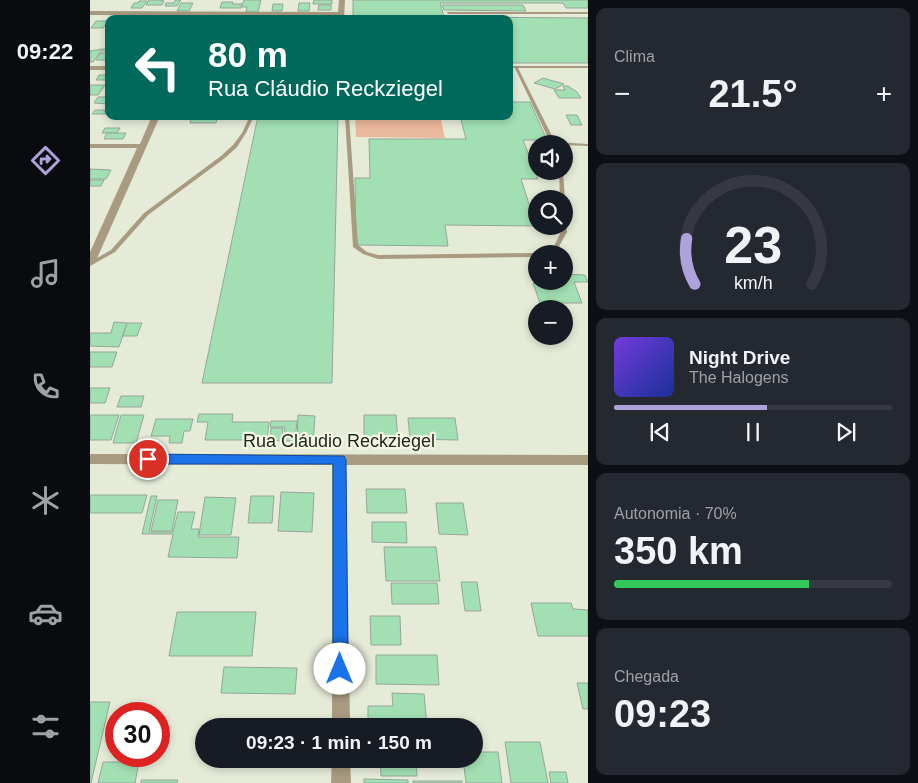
<!DOCTYPE html>
<html lang="pt">
<meta charset="utf-8">
<style>
body{margin:0;font-family:Arial,sans-serif;background:#242831;color:#f1f3f6;height:100vh;display:flex;flex-direction:column;font-size:19px;white-space:nowrap}
*{box-sizing:border-box;margin:0}
p{font-size:16px;color:#9ea1a6}
.icon{flex:none;width:28px;height:28px;fill:none;stroke:currentColor;stroke-width:2;stroke-linecap:round;stroke-linejoin:round}
.map{position:relative;flex:1;overflow:hidden}
.details{display:flex;flex-direction:column;gap:8px;padding:8px;background:#0d0f14;width:330px}
.details>*{flex:none}
.banner{position:absolute;left:15px;top:15px;width:408px;height:105px;border-radius:10px;box-shadow:0 2px 8px #0003;background:#00695c;color:#fff;overflow:hidden}
.fabs{position:absolute;left:438px;top:135px;display:grid;gap:10px}
.fabs a{display:grid;place-items:center;width:45px;height:45px;border-radius:50%;background:#171b24;box-shadow:0 2px 8px #0003;font-size:25px}
.speed{position:absolute;left:15px;top:702px;display:flex;gap:10px;font-size:25px;font-weight:700;text-align:center}
.speed>*{display:grid;place-content:center;width:65px;height:65px;border-radius:50%;background:#171b24;box-shadow:0 2px 8px #0003;line-height:1}
.speed .limit{border:8px solid #d22;background:#fff;color:#111}
.pin{position:absolute;display:grid;place-items:center;width:42px;height:42px;color:#fff;margin:-21px;border:2px solid #fff;border-radius:50%;box-shadow:0 1px 5px #0007}
.me{position:absolute;width:55px;margin:-28px;rotate:0deg;stroke-linejoin:round;filter:drop-shadow(0 0 4px #0008)}
.turn{display:flex;align-items:center;gap:18px;height:105px;padding:0 20px;font-size:22px}
.turn .icon{width:65px;height:65px;stroke-width:2.5}
.turn b{display:block;font-size:35px;line-height:42px}
.big{font-size:38px;font-weight:600;line-height:1.1}
.details .card{flex:1;display:flex;flex-direction:column;justify-content:center;gap:8px;min-width:0;padding:0 18px;border-radius:10px;background:#242831}
.details .dial{align-items:center;gap:0}
.dial svg{height:130px;overflow:visible;fill:none;stroke:#363941;stroke-width:7;stroke-linecap:round;text-anchor:middle}
.dial text{fill:#f1f3f6;stroke:none}
.song{display:flex;align-items:center;gap:15px}
.cover{width:60px;height:60px;border-radius:8px;background:linear-gradient(135deg,hsl(260 70% 55%),hsl(230 70% 35%))}
.played{height:5px;border-radius:2px;background:linear-gradient(90deg,#ada2d9 55%,#363941 55%)}
.keys{display:flex;justify-content:space-around;direction:ltr}
.heat{display:flex;justify-content:space-between;align-items:center;font-size:28px;direction:ltr}
.charge{height:8px;border-radius:4px;background:linear-gradient(90deg,#34c759 70%,#363941 0)}
.trip{position:absolute;left:105px;top:718px;width:288px;height:50px;border-radius:25px;background:#171b24;box-shadow:0 2px 8px #0003;font-weight:600;line-height:50px;text-align:center}
main{display:flex;flex:1;min-height:0}
.dock{display:flex;flex-direction:column;width:90px;justify-content:space-around;align-items:center;background:#090b0e;color:#9ea1a6}
.dock .icon{width:35px;height:35px}
.dock .on{color:#ada2d9}
.dock b{font-size:22px;color:#f1f3f6}
.map>svg:first-child{display:block}
</style>
<main>
<nav class="dock">
<b>09:22</b>
<svg class="icon on" aria-label="directions" viewBox="0 0 24 24"><path d="M12 3l9 9-9 9-9-9zM9 14v-3h6M13 9l2 2-2 2"/></svg>
<svg class="icon" aria-label="music" viewBox="0 0 24 24"><path d="M9 18V5l10-2v13"/><circle cx="6" cy="18" r="3"/><circle cx="16" cy="16" r="3"/></svg>
<svg class="icon" aria-label="phone" viewBox="0 0 24 24"><path d="M5 4h4l2 5-3 2q2 4 5 5l2-3 5 2v4C11 20 4 13 5 4z"/></svg>
<svg class="icon" aria-label="climate" viewBox="0 0 24 24"><path d="M12 3v18M4 7l16 10M4 17L20 7"/></svg>
<svg class="icon" aria-label="car" viewBox="0 0 24 24"><path d="M5 17H2v-5l4-1 3-4h7l3 4 3 1v5h-3M9 17h6M6 11h13"/><circle cx="7" cy="17" r="2"/><circle cx="17" cy="17" r="2"/></svg>
<svg class="icon" aria-label="filters" viewBox="0 0 24 24"><path d="M4 7h16M4 17h16"/><circle cx="9" cy="7" r="2"/><circle cx="15" cy="17" r="2"/></svg>
</nav>
<div class="map">
<svg width="498" height="783" viewBox="0 0 498 783">
<rect width="100%" height="100%" fill="#e6ebd8"/>
<path fill="#eab89b" d="M265,116H350L355,138L266,137Z"/>
<g fill="#a2e0b3" stroke="#95a699">
<path d="M59,0H69L74,1L72,5H56Z"/>
<path d="M85,0H91L87,6H75L76,3H84Z"/>
<path d="M154,0H171L168,12H156L157,7H151Z"/>
<path d="M224,0H242V4H223Z"/>
<path d="M263,0H498V8H476L473,3H350L354,17L498,18V63H419V19H263Z"/>
<path d="M49,1H57L52,8H41L44,3H48Z"/>
<path d="M132,2H143L142,4H152L151,8H130Z"/>
<path d="M91,3H103L99,11H87Z"/>
<path d="M209,3H220L219,11H208Z"/>
<path d="M183,4H193L192,11H182Z"/>
<path d="M229,5H241V10H228Z"/>
<path d="M352,5H433L436,11L354,10Z"/>
<path d="M6,21H18L13,28H1Z"/>
<path d="M12,49H17L16,51H11L3,62H0V51Z"/>
<path d="M11,53H19V60H6Z"/>
<path d="M9,75H19V76L17,80H6Z"/>
<path d="M453,78L474,84L465,89L444,83Z"/>
<path d="M0,85H15L8,95H0Z"/>
<path d="M473,86H478L487,92L491,98H469L464,90H475Z"/>
<path d="M8,97H19V104L4,103Z"/>
<path d="M419,102H440L457,140H433L448,179H431L446,226L355,225L358,246L266,245L265,178H280L279,139H376L370,116H419Z"/>
<path d="M5,110H15L14,112H19V114H2Z"/>
<path d="M476,115H487L492,125H481Z"/>
<path d="M102,116H128L126,123H100Z"/>
<path d="M168,116H248L242,383H112Z"/>
<path d="M15,128H30L27,133H12Z"/>
<path d="M17,133H36L33,139H14Z"/>
<path d="M0,169L21,170L16,179H0Z"/>
<path d="M0,180H14L11,186H0Z"/>
<path d="M443,274H446V281H474V274L495,275L498,282H484L492,303H450L443,283H446Z"/>
<path d="M24,322L37,323L29,347L0,346V333H21Z"/>
<path d="M37,323H52L47,336H33Z"/>
<path d="M0,352H27L22,367H0Z"/>
<path d="M0,388H20L15,403H0Z"/>
<path d="M31,396H54L51,407H27Z"/>
<path d="M109,414H143L142,422H179L177,440H115L118,422H107Z"/>
<path d="M0,415H29L21,440H0Z"/>
<path d="M31,415H54L46,443H23Z"/>
<path d="M208,415L225,416L223,444H207Z"/>
<path d="M274,415H306L308,440H274Z"/>
<path d="M318,418H365L368,440L320,439Z"/>
<path d="M66,419H103L100,431H94L92,443H79L80,436H61Z"/>
<path d="M181,421H207L205,441H194L195,427H180Z"/>
<path d="M181,428H193L192,441L180,440Z"/>
<path d="M276,489H315L317,513H277Z"/>
<path d="M191,492L224,493L222,532L188,531Z"/>
<path d="M0,495H57L52,513H0Z"/>
<path d="M61,496H67L59,532H83L88,512H105L101,529H109L108,537H149L147,558L78,557L83,534H52Z"/>
<path d="M161,496H184L182,523H158Z"/>
<path d="M115,497L146,498L141,535H109Z"/>
<path d="M68,500H88L82,531H61Z"/>
<path d="M346,503H373L378,535L349,534Z"/>
<path d="M282,522H316L317,543L282,542Z"/>
<path d="M294,547H346L350,581H296Z"/>
<path d="M371,582H387L391,611H375Z"/>
<path d="M301,583H347L349,604H302Z"/>
<path d="M441,603H481L483,609L498,610V636H448Z"/>
<path d="M87,612H166L162,656H79Z"/>
<path d="M280,616H310L311,645H281Z"/>
<path d="M286,655H347L349,685L286,684Z"/>
<path d="M134,667L207,668L205,694L131,693Z"/>
<path d="M487,683H498V709H493Z"/>
<path d="M302,693L334,694L337,726H278V706H303Z"/>
<path d="M0,702H20L1,783H0Z"/>
<path d="M415,742H450L458,783H421Z"/>
<path d="M384,752H408L412,783H376L373,759H384Z"/>
<path d="M290,759H326L327,776H291Z"/>
<path d="M13,762H49L45,783H8Z"/>
<path d="M459,772H476L478,783H461Z"/>
<path d="M274,779L318,780V783H274Z"/>
<path d="M51,780H88L87,783H51Z"/>
<rect x="323" y="781" width="49" height="2"/>
</g>
<g fill="none" stroke-linecap="round" stroke-linejoin="round">
<g fill="#a89b81" fill-rule="evenodd">
<path d="M357,12H498V14H358Z"/>
<path d="M419,66H498V68H428L465,142L498,144V146L474,145V144H461L425,68H419Z"/>
<path d="M160,116H164L156,133L147,147L135,158L58,215L25,252L0,266V262L21,250L54,213L131,156L143,145L152,133Z"/>
<path d="M255,116H259L268,245L277,252L288,255L446,253L448,254H446V257L288,259L273,254L263,247Z"/>
<path d="M469,171H473L475,199L474,200V199H470Z"/>
<path d="M474,225L476,226L477,232L466,252L460,254H450L462,250L471,232L470,226H474Z"/>
</g>
<g fill="#a89b81" fill-rule="evenodd">
<path d="M249,0H255L254,19H248V16L0,15V11L248,12Z"/>
<rect x="0" y="66" width="19" height="4"/>
<path d="M62,116H70L5,263L0,266V252L47,148H0V144H50Z"/>
<path d="M0,454L498,455V465H256L260,726H242V465L0,464Z"/>
<path d="M242,759H260L261,783H241Z"/>
</g>
</g>
<path fill="#1a73e8" stroke="#114b97" d="M58,454L254,456L256,460L258,669L256,674L250,677L245,674L243,669V464H58L53,462L51,459L53,456Z"/>
<g text-anchor="middle" dominant-baseline="central" stroke-width="4.5" stroke-linejoin="round" paint-order="stroke">
<g font-size="18" fill="#24261f" stroke="#f3f8e5">
<text x="249" y="441">Rua Cláudio Reckziegel</text>
</g>
</g>
</svg>
<div class="fabs">
<a><svg class="icon" aria-label="sound" viewBox="0 0 24 24"><path d="M4 9h4l5-4v14l-5-4H4zM17 9q2 3 0 6"/></svg></a>
<a><svg class="icon" aria-label="search" viewBox="0 0 24 24"><circle cx="10" cy="10" r="6"/><path d="M15 15l6 6"/></svg></a>
<a>+</a>
<a>−</a>
</div>
<div class="speed"><div class="limit">30</div></div>
<div class="pin" style="left:58px;top:459px;background:#d93025"><svg class="icon" aria-label="arrive" viewBox="0 0 24 24"><path d="M6 21V4h12l-3 4 3 4H6"/></svg></div>
<svg class="me" style="left:250px;top:669px" viewBox="-20 -20 40 40"><circle r="19" fill="#fff"/><path d="M0-13L10 11 0 6-10 11z" fill="#1a73e8"/></svg>
<div class="trip">09:23 · 1 min · 150 m</div>
<div class="banner">
<div class="turn"><svg class="icon" aria-label="left" viewBox="0 0 24 24"><path d="M17 20v-9H6M10 6l-5 5 5 5"/></svg><div><b>80 m</b>Rua Cláudio Reckziegel</div></div>
</div>
</div>
<section class="details">
<div class="card"><p>Clima</p>
<div class="heat"><a>−</a><b class="big">21.5°</b><a>+</a></div>
</div>
<div class="card dial"><svg viewBox="0 0 100 80">
<path d="M14 69A42 42 0 1 1 86 69"/>
<path d="M14 69A42 42 0 0 1 9 41" stroke="#ada2d9"/>
<text x="50" y="56" font-size="32" font-weight="700">23</text>
<text x="50" y="72" font-size="11">km/h</text>
</svg></div>
<div class="card">
<div class="song"><i class="cover"></i><div><b>Night Drive</b><p>The Halogens</p></div></div>
<div class="played"></div>
<div class="keys"><svg class="icon" aria-label="previous" viewBox="0 0 24 24"><path d="M18 5L8 12l10 7zM5 5v14"/></svg><svg class="icon" aria-label="pause" viewBox="0 0 24 24"><path d="M8 5v14M16 5v14"/></svg><svg class="icon" aria-label="next" viewBox="0 0 24 24"><path d="M6 5l10 7-10 7zM19 5v14"/></svg></div>
</div>
<div class="card"><p>Autonomia · 70%</p><b class="big">350 km</b><div class="charge"></div></div>
<div class="card"><p>Chegada</p><b class="big">09:23</b></div>
</section>
</main>
